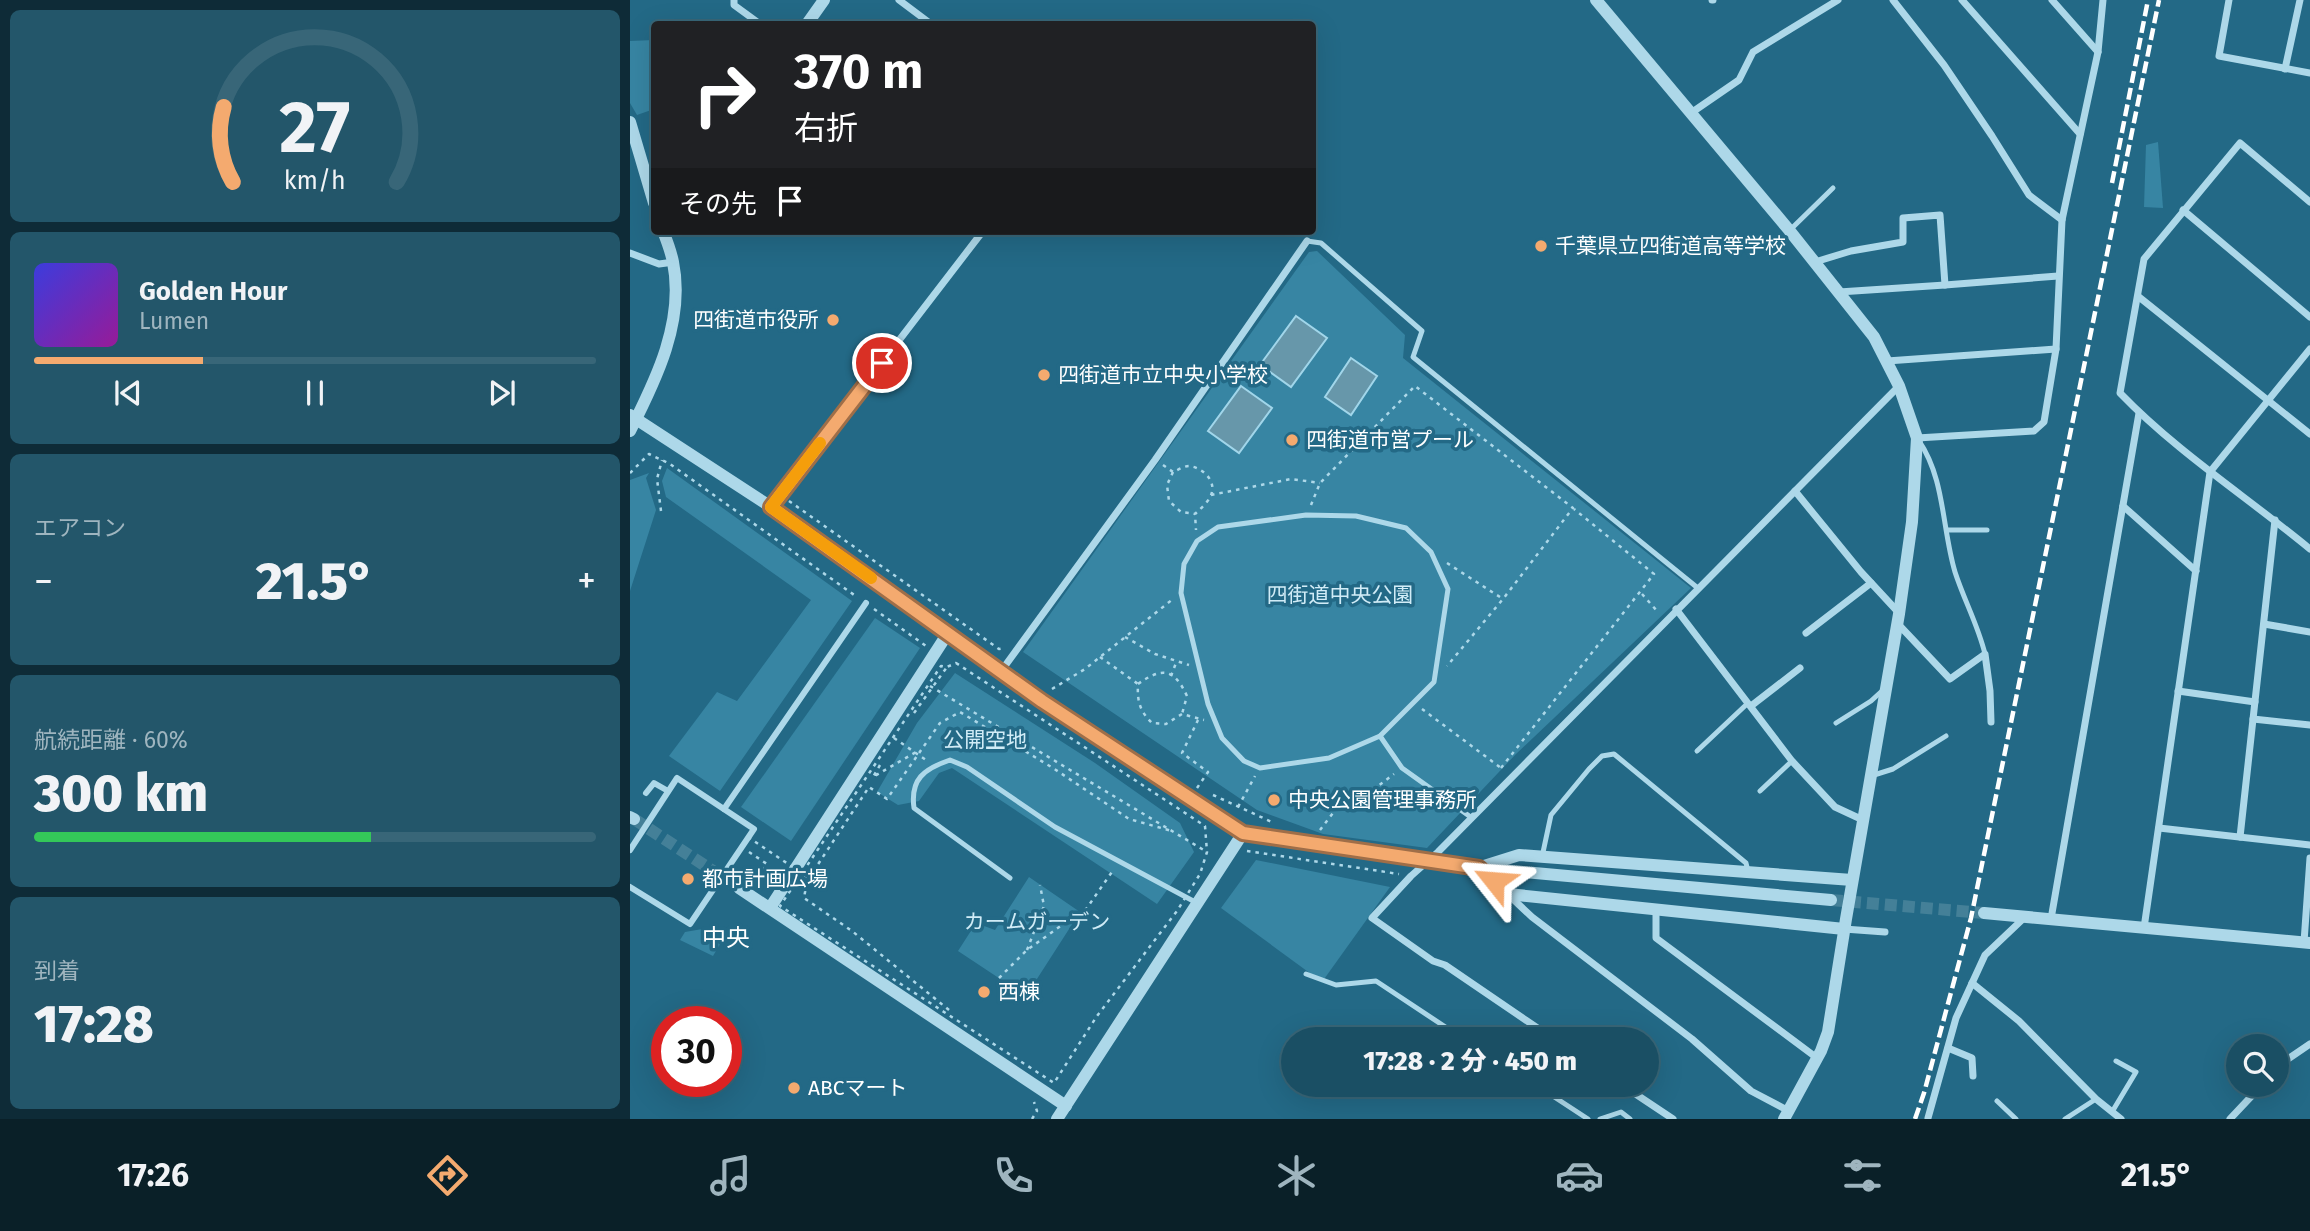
<!DOCTYPE html>
<html lang="ja">
<meta charset="utf-8">
<style>
body{margin:0;font-family:"Fira Sans","Noto Sans JP",sans-serif;background:#23566a;color:#f1f3f6;height:100vh;display:flex;flex-direction:column;font-size:26px;white-space:nowrap}
*{box-sizing:border-box;margin:0}
p{font-size:23px;color:#9fb5bf}
.icon{flex:none;width:38px;height:38px;fill:none;stroke:currentColor;stroke-width:2;stroke-linecap:round;stroke-linejoin:round}
.map{position:relative;flex:1;overflow:hidden}
.side{display:flex;flex-direction:column;gap:10px;padding:10px;background:#0e2b37;width:630px}
.side>*{flex:none}
.guide{position:absolute;left:21px;top:21px;width:665px;height:214px;border-radius:7px;box-shadow:0 7px 28px #0002,0 0 0 2px #386678;background:#202124;color:#fff;overflow:hidden}
.fabs{position:absolute;left:1596px;top:1034px;display:grid;gap:14px}
.fabs a{display:grid;place-items:center;width:63px;height:63px;border-radius:50%;background:#1a4f64;box-shadow:0 7px 28px #0002,0 0 0 2px #386678;font-size:35px}
.speed{position:absolute;left:21px;top:1006px;display:flex;gap:14px;font-size:35px;font-weight:700;text-align:center}
.speed>*{display:grid;place-content:center;width:91px;height:91px;border-radius:50%;background:#1a4f64;box-shadow:0 7px 28px #0002,0 0 0 2px #386678;line-height:1}
.speed .limit{border:10px solid #d22;background:#fff;color:#111}
.pin{position:absolute;display:grid;place-items:center;width:60px;height:60px;color:#fff;margin:-30px;border:4px solid #fff;border-radius:50%;box-shadow:0 2px 7px #0007}
.me{position:absolute;width:77px;margin:-38px;rotate:298deg;stroke-linejoin:round;filter:drop-shadow(0 0 5px #0008)}
.turn{display:flex;align-items:center;gap:24px;height:147px;padding:0 28px;font-size:32px}
.turn .icon{width:91px;height:91px;stroke-width:2.5}
.turn b{display:block;font-size:49px;line-height:60px}
.then{display:flex;align-items:center;height:66px;padding:0 28px;background:#0003;gap:14px;font-size:26px}
.big{font-size:52px;font-weight:800;line-height:1.1}
.side .card{flex:1;display:flex;flex-direction:column;justify-content:center;gap:10px;min-width:0;padding:0 24px;border-radius:10px;background:#23566a}
.side .dial{align-items:center;gap:0}
.dial svg{height:182px;overflow:visible;fill:none;stroke:#386678;stroke-width:7;stroke-linecap:round;text-anchor:middle}
.dial text{fill:#f1f3f6;stroke:none}
.song{display:flex;align-items:center;gap:21px}
.cover{width:84px;height:84px;border-radius:10px;background:linear-gradient(135deg,hsl(240 70% 55%),hsl(300 70% 35%))}
.played{height:7px;border-radius:4px;background:linear-gradient(90deg,#f4aa6f 30%,#386678 30%)}
.keys{display:flex;justify-content:space-around;direction:ltr}
.heat{display:flex;justify-content:space-between;align-items:center;font-size:38px;direction:ltr}
.charge{height:10px;border-radius:5px;background:linear-gradient(90deg,#34c759 60%,#386678 0)}
.trip{position:absolute;left:651px;top:1027px;width:378px;height:70px;border-radius:35px;background:#1a4f64;box-shadow:0 7px 28px #0002,0 0 0 2px #386678;font-weight:800;line-height:70px;text-align:center}
.menu{display:flex;height:112px;justify-content:space-around;align-items:center;background:#0a2028;color:#9fb5bf}
.menu .icon{width:49px;height:49px}
.menu .current{color:#f4aa6f}
.menu b{font-size:32px;color:#f1f3f6}
main{display:flex;flex:1;min-height:0}
.map>svg:first-child{display:block}
</style>
<main>
<section class="side">
<div class="card dial"><svg viewBox="0 0 100 80">
<path d="M14 69A42 42 0 1 1 86 69"/>
<path d="M14 69A42 42 0 0 1 10 36" stroke="#f4aa6f"/>
<text x="50" y="56" font-size="32" font-weight="700">27</text>
<text x="50" y="72" font-size="11">km/h</text>
</svg></div>
<div class="card">
<div class="song"><i class="cover"></i><div><b>Golden Hour</b><p>Lumen</p></div></div>
<div class="played"></div>
<div class="keys"><svg class="icon" aria-label="previous" viewBox="0 0 24 24"><path d="M18 5L8 12l10 7zM5 5v14"/></svg><svg class="icon" aria-label="pause" viewBox="0 0 24 24"><path d="M8 5v14M16 5v14"/></svg><svg class="icon" aria-label="next" viewBox="0 0 24 24"><path d="M6 5l10 7-10 7zM19 5v14"/></svg></div>
</div>
<div class="card"><p>エアコン</p>
<div class="heat"><a>−</a><b class="big">21.5°</b><a>+</a></div>
</div>
<div class="card"><p>航続距離 · 60%</p><b class="big">300 km</b><div class="charge"></div></div>
<div class="card"><p>到着</p><b class="big">17:28</b></div>
</section>
<div class="map">
<svg width="1680" height="1119" viewBox="0 0 1680 1119">
<rect width="100%" height="100%" fill="#236986"/>
<g fill="#3785a3">
<path d="M24,40V109L7,115L0,103V41Z"/>
<path d="M1528,142L1533,208L1514,207L1516,145Z"/>
<path d="M687,251L775,335L773,358L1061,588L886,754L797,848L693,834L627,810L393,652L679,252Z"/>
<path d="M37,468L222,601L90,791L39,756L87,692L107,701L181,600L36,497L32,481Z"/>
<path d="M19,473L16,478L26,510L0,591V480Z"/>
<path d="M245,618L290,648L161,841L111,807Z"/>
<path d="M325,673L465,763L550,823L564,852L527,904L322,768L309,773L289,801L268,805L247,792L287,723Z"/>
<path d="M626,860L760,887L692,982L591,908Z"/>
<path d="M399,877L450,912L396,996L328,951L346,923L365,930Z"/>
<path d="M78,928L93,939L83,956L50,940L55,932Z"/>
</g>
<g fill="#6797aa" stroke="#a1d6ea" stroke-width="2">
<path d="M666,316L697,338L661,387L630,365Z"/>
<path d="M721,358L747,376L721,415L695,397Z"/>
<path d="M611,386L642,408L609,453L578,431Z"/>
</g>
<g fill="none" stroke-linecap="round" stroke-linejoin="round">
<g stroke="#448098" stroke-width="12" stroke-dasharray="12 6" stroke-linecap="butt">
<path d="M4,819L109,888"/>
<path d="M1201,900L1354,913"/>
</g>
<g stroke="#add8e9" stroke-width="2.5" stroke-dasharray="3.5 5" stroke-linecap="butt">
<path d="M533,465L543,472C548,470 554,466 559,466C571,467 585,479 582,492C580,501 571,508 565,514L566,530"/>
<path d="M543,472L537,485L539,501L551,512L565,514"/>
<path d="M0,473L19,454L40,464L227,597"/>
<path d="M581,495L661,479L690,483"/>
<path d="M159,501L369,649L375,648"/>
<path d="M681,505L690,483L785,386L943,508L873,599L817,666"/>
<path d="M31,511L27,479L32,460"/>
<path d="M817,563L873,599"/>
<path d="M1012,594L1028,612"/>
<path d="M244,609L296,646"/>
<path d="M495,637L525,654L559,665"/>
<path d="M470,657L508,684C507,702 510,711 522,723L536,724L552,714L574,720"/>
<path d="M326,663L575,826L577,852L570,874L547,911L467,1016L424,1083L150,906L311,666L317,667Z"/>
<path d="M541,676L546,663"/>
<path d="M508,684C532,667 544,668 557,696L552,714"/>
<path d="M300,686L577,852"/>
<path d="M422,689L455,669L543,599"/>
<path d="M792,709L871,768"/>
<path d="M284,713L317,667"/>
<path d="M264,738L296,760"/>
<path d="M250,765L243,777L286,752"/>
<path d="M871,768L1024,574L944,509"/>
<path d="M567,788L578,772L552,753L568,720"/>
<path d="M583,795L644,823"/>
<path d="M608,807L625,776"/>
<path d="M690,830L706,809L740,792L764,774"/>
<path d="M617,851L769,874"/>
<path d="M119,852L137,864L125,884"/>
<path d="M397,950L414,906L410,885"/>
<path d="M369,978L397,950L432,925L452,915L484,869"/>
<path d="M319,1010L222,931L174,898L177,881L239,787L257,799L310,723L330,712L423,768L499,819L542,831"/>
<path d="M402,1119L407,1111L404,1102"/>
</g>
<g stroke="#add8e9" stroke-width="5">
<path d="M1160,230L1203,188"/>
<path d="M677,241L691,243L792,331L783,357L1069,589"/>
<path d="M1289,441C1315,479 1312,529 1325,572C1334,600 1348,625 1355,654"/>
<path d="M676,515L726,516L776,528L801,552L818,589L804,682L750,736L699,758L630,768L614,761L592,738L578,704L551,593L554,564L567,541L588,527Z"/>
<path d="M1318,530H1357"/>
<path d="M1206,723L1241,701L1252,691"/>
<path d="M750,736L772,768L842,818"/>
<path d="M1067,751L1118,703"/>
<path d="M1244,775L1263,769L1316,736"/>
<path d="M1130,791L1162,761"/>
<path d="M912,857L921,815L959,769L972,756L984,754L1116,863L1118,871"/>
<path d="M380,878L284,808C280,779 294,769 320,760L337,767L425,827L567,903"/>
<path d="M676,974L706,985L746,981L835,1040"/>
<path d="M906,1085L958,1119"/>
<path d="M1367,1101L1386,1119"/>
<path d="M1482,1112L1506,1072L1486,1061"/>
<path d="M970,1119L991,1112L1000,1119"/>
<path d="M1435,1119L1466,1099"/>
</g>
<g stroke="#add8e9" stroke-width="6">
<path d="M16,793L24,783L38,791"/>
<path d="M94,809L236,603"/>
<path d="M0,850L47,778L124,829L60,924L0,887"/>
</g>
<g stroke="#add8e9" stroke-width="7">
<path d="M104,0V5L130,24"/>
<path d="M269,0L301,24"/>
<path d="M1082,0H1083"/>
<path d="M1263,0L1314,65L1362,136L1399,195L1432,220"/>
<path d="M1332,0L1450,134"/>
<path d="M1422,0L1468,52"/>
<path d="M1599,0L1589,56L1680,73"/>
<path d="M1655,69L1670,0"/>
<path d="M1061,113L1109,80L1123,52L1208,0"/>
<path d="M1680,202L1610,143L1514,259L1490,393C1547,452 1617,497 1680,549"/>
<path d="M1553,210L1680,317"/>
<path d="M0,253L29,264L44,262"/>
<path d="M1185,262L1221,251L1273,242V218L1310,215L1315,285L1209,292"/>
<path d="M1315,285L1428,276"/>
<path d="M1509,297L1680,434"/>
<path d="M1257,361L1426,349"/>
<path d="M1287,438L1404,431L1414,422L1426,349L1432,220L1468,52L1473,0"/>
<path d="M1165,491L1231,572L1269,613"/>
<path d="M1493,506L1566,571"/>
<path d="M141,507L353,231"/>
<path d="M1046,609L1162,761L1205,807L1233,820"/>
<path d="M1268,624L1320,679L1355,654L1360,691L1361,722"/>
<path d="M1634,624L1680,632"/>
<path d="M1176,633L1241,583"/>
<path d="M372,670L525,460L677,241"/>
<path d="M1548,691L1625,702"/>
<path d="M1121,706L1170,668"/>
<path d="M1623,719L1680,725"/>
<path d="M1529,828L1680,845"/>
<path d="M1610,837L1645,520"/>
<path d="M852,870L902,917L1062,1039L1121,1091L1159,1111"/>
<path d="M1026,909V938L1187,1058"/>
<path d="M1421,919L1509,413"/>
<path d="M1514,928L1580,472L1680,349"/>
<path d="M1214,929L1255,932"/>
<path d="M1674,942L1680,858"/>
<path d="M1342,983L1389,1021L1466,1099L1491,1119"/>
<path d="M925,1040L815,965L803,961L742,918L781,876L808,852L1269,386"/>
<path d="M1318,1048L1342,1058L1343,1076"/>
<path d="M1647,1069L1655,1061L1680,1044"/>
<path d="M992,1085L1043,1119"/>
<path d="M1298,1118L1326,1018L1355,955L1395,917"/>
<path d="M1600,1119L1632,1085"/>
</g>
<g stroke="#add8e9" stroke-width="12">
<path d="M966,0L1159,230L1244,337L1269,386L1287,438L1282,522L1269,614L1216,919L1198,1032L1191,1051L1154,1119"/>
<path d="M177,24L194,0"/>
<path d="M0,122L24,203"/>
<path d="M0,415L141,507L413,701L613,833L849,868L1201,900"/>
<path d="M0,431C26,380 55,321 43,262C41,252 37,241 33,231"/>
<path d="M0,817L4,819"/>
<path d="M854,866L889,855L1222,880"/>
<path d="M109,888L436,1106"/>
<path d="M878,894L1214,929"/>
<path d="M140,908L318,633"/>
<path d="M1354,913L1680,943"/>
<path d="M427,1119L613,833"/>
</g>
<g stroke="#fff" stroke-width="4.5" stroke-dasharray="12 5" stroke-linecap="butt">
<path d="M1482,183L1518,0"/>
<path d="M1285,1119L1294,1093L1341,918L1529,0"/>
</g>
<path stroke="#add8e9" stroke-width="2.5" stroke-dasharray="3.5 5" stroke-linecap="butt" d="M118,837L179,878"/>
</g>
<g fill="none" stroke-linecap="round" stroke-linejoin="round">
<g stroke="#9f6e48" stroke-width="18">
<path id="route" d="M252,363L141,507L412,701L613,833L849,868L864,881"/>
</g>
<use href="#route" stroke="#f4aa6f" stroke-width="12"/>
<path stroke="#f59e0b" stroke-width="12" d="M190,443L141,507L241,578"/>
</g>
<g fill="#f4aa6f" stroke="#236986" stroke-width="2.5">
<circle cx="911" cy="246" r="7"/>
<circle cx="203" cy="320" r="7"/>
<circle cx="414" cy="375" r="7"/>
<circle cx="662" cy="440" r="7"/>
<circle cx="644" cy="800" r="7"/>
<circle cx="58" cy="879" r="7"/>
<circle cx="354" cy="992" r="7"/>
<circle cx="164" cy="1088" r="7"/>
</g>
<g text-anchor="middle" dominant-baseline="central" stroke-width="7" stroke-linejoin="round" paint-order="stroke">
<g font-size="21" fill="#fff" stroke="#236986" text-anchor="start">
<text x="925" y="246">千葉県立四街道高等学校</text>
<text x="189" y="320" text-anchor="end">四街道市役所</text>
<text x="428" y="375">四街道市立中央小学校</text>
<text x="676" y="440">四街道市営プール</text>
<text x="658" y="800">中央公園管理事務所</text>
<text x="72" y="879">都市計画広場</text>
<text x="368" y="992">西棟</text>
<text x="178" y="1088">ABCマート</text>
</g>
<g font-size="21" fill="#d1ecf7" stroke="#236986">
<text x="710" y="595">四街道中央公園</text>
<text x="355" y="740">公開空地</text>
<text x="407" y="922">カームガーデン</text>
</g>
<g font-size="24" fill="#fff" stroke="#236986">
<text x="96" y="938">中央</text>
</g>
</g>
</svg>
<div class="fabs">
<a><svg class="icon" aria-label="search" viewBox="0 0 24 24"><circle cx="10" cy="10" r="6"/><path d="M15 15l6 6"/></svg></a>
</div>
<div class="speed"><div class="limit">30</div></div>
<div class="pin" style="left:252px;top:363px;background:#d93025"><svg class="icon" aria-label="arrive" viewBox="0 0 24 24"><path d="M6 21V4h12l-3 4 3 4H6"/></svg></div>
<svg class="me" style="left:864px;top:881px" viewBox="-20 -20 40 40"><path d="M0-17L14 15 0 8-14 15z" fill="#f4aa6f" stroke="#fff" stroke-width="4"/></svg>
<div class="trip">17:28 · 2 分 · 450 m</div>
<div class="guide">
<div class="turn"><svg class="icon" aria-label="right" viewBox="0 0 24 24"><path d="M7 20v-9h11M14 6l5 5-5 5"/></svg><div><b>370 m</b>右折</div></div>
<div class="then">その先<svg class="icon" aria-label="arrive" viewBox="0 0 24 24"><path d="M6 21V4h12l-3 4 3 4H6"/></svg></div>
</div>
</div>
</main>
<nav class="menu">
<b>17:26</b>
<svg class="icon current" aria-label="directions" viewBox="0 0 24 24"><path d="M12 3l9 9-9 9-9-9zM9 14v-3h6M13 9l2 2-2 2"/></svg>
<svg class="icon" aria-label="music" viewBox="0 0 24 24"><path d="M9 18V5l10-2v13"/><circle cx="6" cy="18" r="3"/><circle cx="16" cy="16" r="3"/></svg>
<svg class="icon" aria-label="phone" viewBox="0 0 24 24"><path d="M5 4h4l2 5-3 2q2 4 5 5l2-3 5 2v4C11 20 4 13 5 4z"/></svg>
<svg class="icon" aria-label="climate" viewBox="0 0 24 24"><path d="M12 3v18M4 7l16 10M4 17L20 7"/></svg>
<svg class="icon" aria-label="car" viewBox="0 0 24 24"><path d="M5 17H2v-5l4-1 3-4h7l3 4 3 1v5h-3M9 17h6M6 11h13"/><circle cx="7" cy="17" r="2"/><circle cx="17" cy="17" r="2"/></svg>
<svg class="icon" aria-label="filters" viewBox="0 0 24 24"><path d="M4 7h16M4 17h16"/><circle cx="9" cy="7" r="2"/><circle cx="15" cy="17" r="2"/></svg>
<b>21.5°</b>
</nav>
